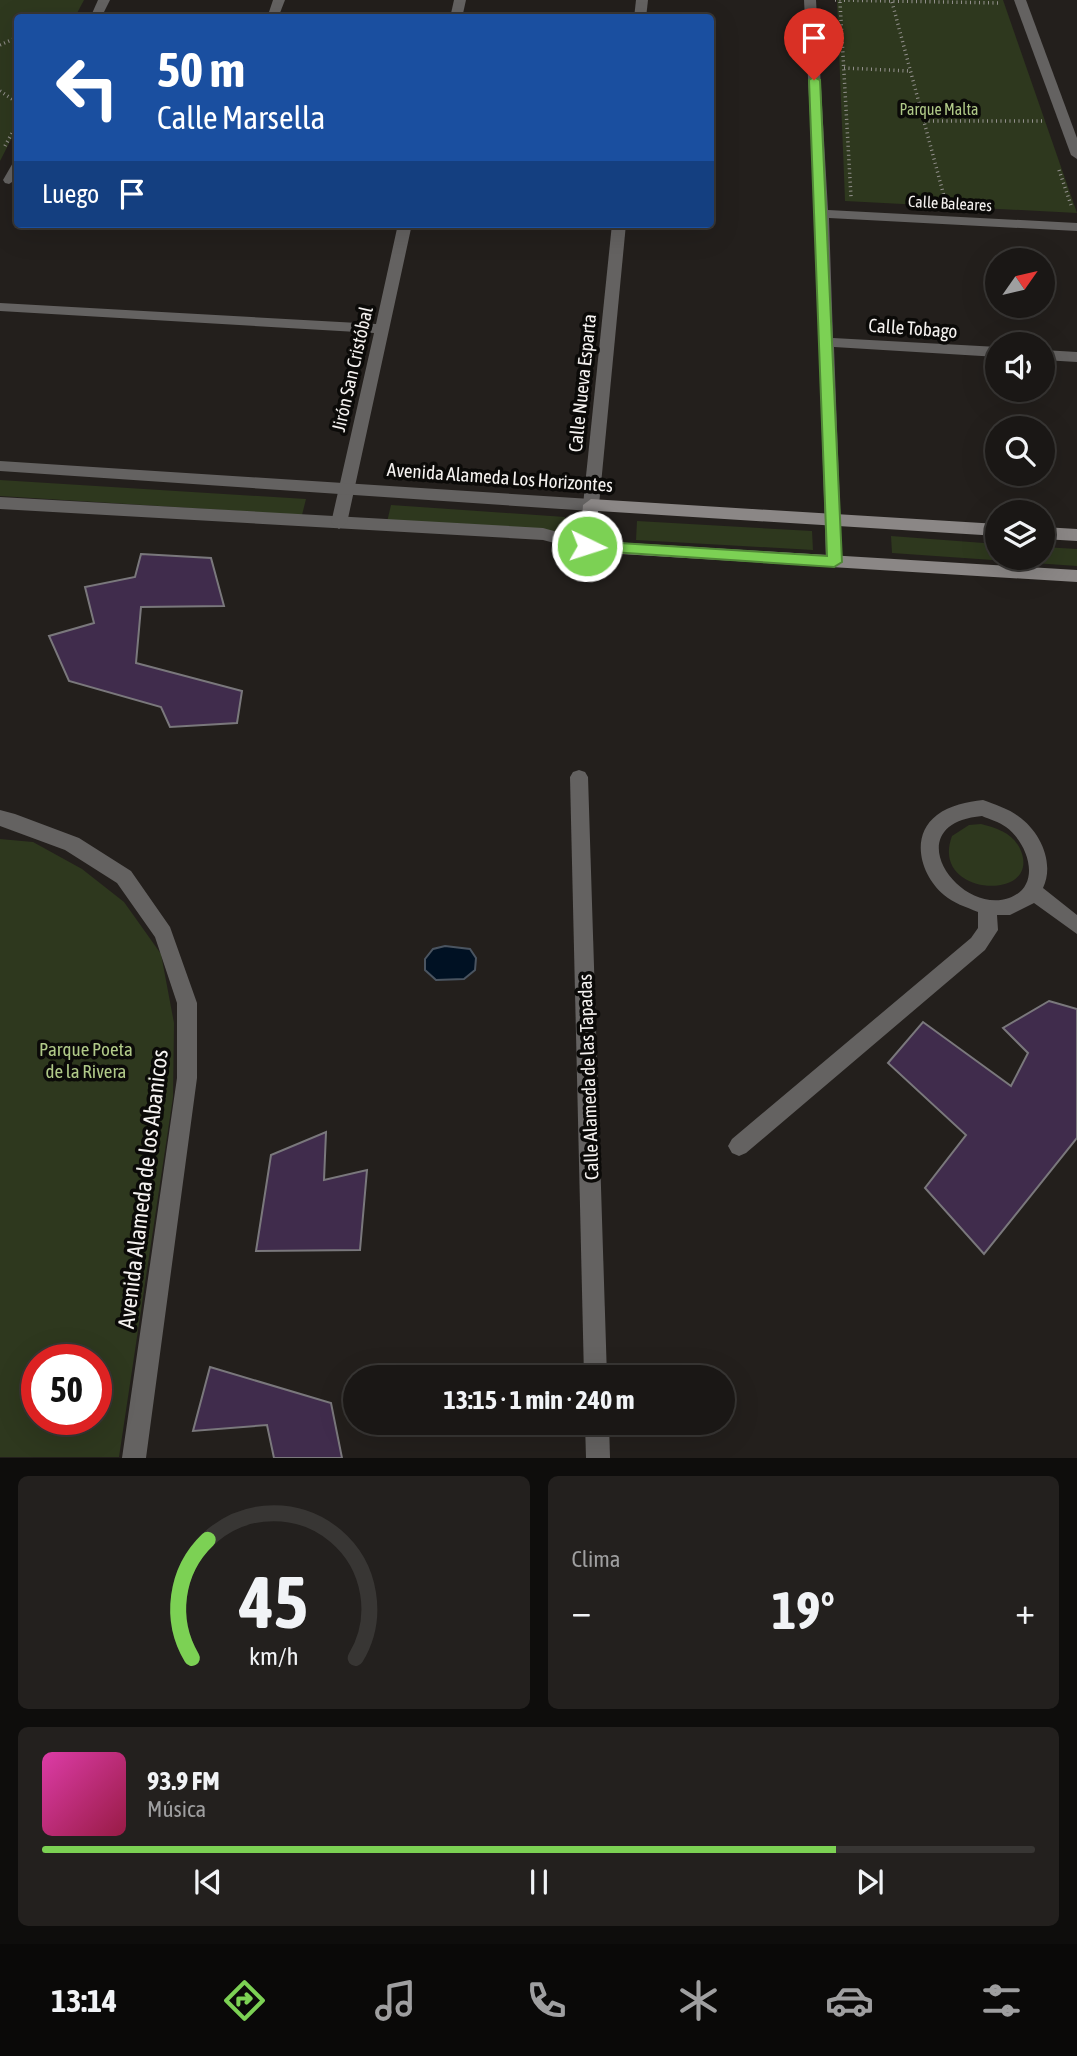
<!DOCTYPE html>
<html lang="es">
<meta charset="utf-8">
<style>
body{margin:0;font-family:"Asap Condensed",sans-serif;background:#23201e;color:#f1f3f6;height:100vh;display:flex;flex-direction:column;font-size:26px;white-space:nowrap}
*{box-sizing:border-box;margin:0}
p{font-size:23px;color:#9f9fa0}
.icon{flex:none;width:38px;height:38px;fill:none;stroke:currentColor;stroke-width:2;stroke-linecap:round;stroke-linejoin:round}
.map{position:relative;height:1458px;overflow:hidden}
.panel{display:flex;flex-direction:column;gap:18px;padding:18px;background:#0e0d0c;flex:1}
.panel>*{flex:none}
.hud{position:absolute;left:14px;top:14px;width:700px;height:214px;border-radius:7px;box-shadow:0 7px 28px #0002,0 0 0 2px #383634;background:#1a4fa0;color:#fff;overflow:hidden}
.needle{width:46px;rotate:56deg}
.fabs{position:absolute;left:985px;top:248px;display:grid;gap:14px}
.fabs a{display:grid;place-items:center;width:70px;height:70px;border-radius:50%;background:#1a1715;box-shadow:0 7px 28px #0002,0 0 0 2px #383634;font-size:35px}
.speed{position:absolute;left:21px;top:1344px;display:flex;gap:14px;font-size:35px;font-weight:700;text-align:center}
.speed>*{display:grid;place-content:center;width:91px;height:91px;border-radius:50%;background:#1a1715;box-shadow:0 7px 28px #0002,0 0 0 2px #383634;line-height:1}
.speed .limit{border:10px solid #d22;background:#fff;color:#111}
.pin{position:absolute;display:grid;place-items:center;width:60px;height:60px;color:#fff;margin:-72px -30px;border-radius:50% 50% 50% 0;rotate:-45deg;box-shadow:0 0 7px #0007}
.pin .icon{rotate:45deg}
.me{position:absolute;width:77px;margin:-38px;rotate:94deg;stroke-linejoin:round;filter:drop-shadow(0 0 5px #0008)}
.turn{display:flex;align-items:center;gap:24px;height:147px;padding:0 28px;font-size:32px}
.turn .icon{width:91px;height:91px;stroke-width:2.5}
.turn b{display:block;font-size:49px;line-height:60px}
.then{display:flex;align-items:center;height:66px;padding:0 28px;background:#0003;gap:14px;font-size:26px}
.big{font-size:52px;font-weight:700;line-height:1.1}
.panel .card{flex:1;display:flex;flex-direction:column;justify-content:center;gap:10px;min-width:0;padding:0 24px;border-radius:10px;background:#23201e}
.panel .dial{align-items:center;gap:0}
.dial svg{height:182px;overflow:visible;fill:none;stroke:#383634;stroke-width:7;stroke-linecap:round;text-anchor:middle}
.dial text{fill:#f1f3f6;stroke:none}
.song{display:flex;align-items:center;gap:21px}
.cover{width:84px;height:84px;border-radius:10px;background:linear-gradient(135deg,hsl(320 70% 55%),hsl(340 70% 35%))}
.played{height:7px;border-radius:4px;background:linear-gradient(90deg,#7cd154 80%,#383634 80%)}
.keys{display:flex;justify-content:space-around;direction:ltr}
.heat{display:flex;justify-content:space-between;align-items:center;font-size:38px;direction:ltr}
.panel .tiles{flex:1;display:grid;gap:18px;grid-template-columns:1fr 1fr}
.card:last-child{grid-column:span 2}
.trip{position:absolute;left:343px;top:1365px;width:392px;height:70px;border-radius:35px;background:#1a1715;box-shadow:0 7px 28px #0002,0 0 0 2px #383634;font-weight:700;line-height:70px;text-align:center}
.tab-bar{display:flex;height:112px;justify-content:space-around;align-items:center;background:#0a0908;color:#9f9fa0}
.tab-bar .icon{width:49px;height:49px}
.tab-bar .active{color:#7cd154}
.tab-bar b{font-size:32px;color:#f1f3f6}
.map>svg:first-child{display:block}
</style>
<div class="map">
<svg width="1077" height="1458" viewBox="0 0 1077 1458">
<rect width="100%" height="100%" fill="#231f1c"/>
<g fill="#2e381e" fill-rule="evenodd">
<path d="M0,0H84L75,17L18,18L17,128L0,161Z"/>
<path d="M837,0H1003L1077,213L845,201Z"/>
<path d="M0,480L306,499L302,515L0,496Z"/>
<path d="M391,505L565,517L563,534L387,522Z"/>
<path d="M637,521L812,531L813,550L636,540Z"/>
<path d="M891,536L997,544L998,558H1043V547L1077,549V566L892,553Z"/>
<path d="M981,824C998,828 1014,834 1021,851C1041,902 929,897 952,836L969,825Z"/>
<path d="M0,839L33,842L82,869L124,902L161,954L174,1023L173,1097L119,1457H0ZM37,1360H96V1419H37Z"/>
</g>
<path fill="#001123" stroke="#4a5460" stroke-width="2" d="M445,946L470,949L476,958L475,970L464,979L436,980L425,970V959L433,949Z"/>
<g fill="#402c4c" stroke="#7a787c" stroke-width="2">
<path d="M141,554L211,558L224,606L141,607L136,663L242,691L237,723L170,727L161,707L69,681L49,636L94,623L85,587L135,577Z"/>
<path d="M1049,1001L1077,1009V1138L984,1254L925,1188L966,1135L888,1063L923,1022L1011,1086L1028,1053L1003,1028Z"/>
<path d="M326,1132L324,1180L367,1170L360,1250L256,1251L271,1155Z"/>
<path d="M210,1367L331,1403L342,1458H274L267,1425L193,1431Z"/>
</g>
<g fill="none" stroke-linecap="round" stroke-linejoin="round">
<g stroke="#94918e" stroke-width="3.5" stroke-dasharray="1 3.5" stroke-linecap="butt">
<path d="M835,0L1000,3"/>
<path d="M840,2L851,197"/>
<path d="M892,2L945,200"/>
<path d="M64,18L75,13"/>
<path d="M0,45L18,37"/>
<path d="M844,68L910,71"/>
<path d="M0,91L18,103"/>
<path d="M924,121H1042"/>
<path d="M5,146L18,122"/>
<path d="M1059,170L1072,208"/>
</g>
<path fill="#646261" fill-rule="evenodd" d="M0,497L543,528L594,542L596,546L588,552L543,540L0,509Z"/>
<g fill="#646261" fill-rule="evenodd">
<path d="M98,0H110L101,18H90Z"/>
<path d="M273,0H285L278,18H267Z"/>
<path d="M454,0H466L462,18H450Z"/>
<path d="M636,0H648L646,18H634Z"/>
<path d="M804,0H816L828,210L1077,223V231L829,218L833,338L998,347V357L834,347L842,562L834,568L826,562L815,214Z"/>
<path d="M1014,0H1026L1077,138V159L1071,155Z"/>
<path d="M18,160L15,180L9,184L5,183L3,180L14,161Z"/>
<path d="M398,224H412L347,523L339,529L331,523L374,333L0,311V303L376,324Z"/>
<path d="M612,224H626L599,505L591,511L583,505Z"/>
<path d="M1043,350L1077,352V362L1043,360Z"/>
<path d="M579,770L585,772L588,777L607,1377H584L570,777L573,772Z"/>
<path d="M983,800C994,804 1009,809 1018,816C1040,831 1055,863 1043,888L1077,915V934L1034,903L1010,915H997L998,930L985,950L746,1153L739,1156L732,1153L728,1146L732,1139L971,938L978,928V912C966,907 953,903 944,895C921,876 909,836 937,815C950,805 967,802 983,800ZM982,816C989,819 999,822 1006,827C1028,843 1043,886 1009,898C958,916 895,824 982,816Z"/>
<path d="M0,810L15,814L79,838L131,871L170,927L197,1003V1078L146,1458H122L177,1078V1003L155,937L117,883L65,850L0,826Z"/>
<path d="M585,1423H609L610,1458H586Z"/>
</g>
<path fill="#646261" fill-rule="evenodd" d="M0,461L591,499L599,505L591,511L0,471Z"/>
<g fill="#8b8786" fill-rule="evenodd">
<path d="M591,499L998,524V536L598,511L596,541L1077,570V582L588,552L580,546L583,505Z"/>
<path d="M1043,527L1077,529V541L1043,539Z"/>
</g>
</g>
<path fill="#7cd154" stroke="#518837" stroke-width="2" d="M814,77L820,80L842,562L834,567L582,550L580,546L587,541L827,556L809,80Z"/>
<g text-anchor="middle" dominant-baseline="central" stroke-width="7" stroke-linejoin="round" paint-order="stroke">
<g font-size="16" fill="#b0c988" stroke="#0b0a08">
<text x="939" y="109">Parque Malta</text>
</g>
<g font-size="16" fill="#f5f2f0" stroke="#0b0a08">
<text transform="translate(950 203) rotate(3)">Calle Baleares</text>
</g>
<g font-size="19" fill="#f5f2f0" stroke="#0b0a08">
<text transform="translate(913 328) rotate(4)">Calle Tobago</text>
<text transform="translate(352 369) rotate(-77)">Jirón San Cristóbal</text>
<text transform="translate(582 383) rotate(-84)">Calle Nueva Esparta</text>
<text transform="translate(500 477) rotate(4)">Avenida Alameda Los Horizontes</text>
<text transform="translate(588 1077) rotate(-92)">Calle Alameda de las Tapadas</text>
</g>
<g font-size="19" fill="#b0c988" stroke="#0b0a08">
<text x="86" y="1049">Parque Poeta<tspan x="86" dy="22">de la Rivera</tspan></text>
</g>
<g font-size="23" fill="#f5f2f0" stroke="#0b0a08">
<text transform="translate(143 1189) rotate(-83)">Avenida Alameda de los Abanicos</text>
</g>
</g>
</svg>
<div class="fabs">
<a><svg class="needle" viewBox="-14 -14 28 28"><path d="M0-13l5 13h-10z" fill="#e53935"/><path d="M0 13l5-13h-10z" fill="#9f9fa0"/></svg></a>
<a><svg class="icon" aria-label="sound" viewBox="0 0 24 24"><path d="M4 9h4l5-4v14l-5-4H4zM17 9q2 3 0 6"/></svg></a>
<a><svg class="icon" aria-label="search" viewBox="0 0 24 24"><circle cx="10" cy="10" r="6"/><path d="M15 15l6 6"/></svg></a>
<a><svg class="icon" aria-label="layers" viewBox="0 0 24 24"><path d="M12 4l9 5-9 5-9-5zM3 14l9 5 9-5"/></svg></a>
</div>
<div class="speed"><div class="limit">50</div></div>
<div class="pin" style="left:814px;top:80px;background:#d93025"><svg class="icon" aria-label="arrive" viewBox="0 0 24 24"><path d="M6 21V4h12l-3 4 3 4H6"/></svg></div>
<svg class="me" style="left:587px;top:546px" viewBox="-20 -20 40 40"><circle r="17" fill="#7cd154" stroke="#fff" stroke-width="3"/><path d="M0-11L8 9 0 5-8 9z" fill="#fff"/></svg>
<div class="trip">13:15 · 1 min · 240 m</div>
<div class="hud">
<div class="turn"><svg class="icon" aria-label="left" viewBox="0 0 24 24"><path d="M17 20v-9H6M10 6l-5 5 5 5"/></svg><div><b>50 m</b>Calle Marsella</div></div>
<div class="then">Luego<svg class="icon" aria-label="arrive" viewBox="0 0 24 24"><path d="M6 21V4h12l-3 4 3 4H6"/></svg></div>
</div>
</div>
<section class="panel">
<div class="tiles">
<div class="card dial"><svg viewBox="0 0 100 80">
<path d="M14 69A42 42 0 1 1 86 69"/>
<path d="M14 69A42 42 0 0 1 21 17" stroke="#7cd154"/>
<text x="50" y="56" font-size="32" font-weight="700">45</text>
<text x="50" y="72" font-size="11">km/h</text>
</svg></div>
<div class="card"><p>Clima</p>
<div class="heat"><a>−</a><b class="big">19°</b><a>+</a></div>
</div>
<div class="card">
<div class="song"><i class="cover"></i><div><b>93.9 FM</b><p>Música</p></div></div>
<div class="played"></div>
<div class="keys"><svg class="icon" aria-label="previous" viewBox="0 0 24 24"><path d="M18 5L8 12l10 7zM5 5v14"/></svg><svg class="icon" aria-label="pause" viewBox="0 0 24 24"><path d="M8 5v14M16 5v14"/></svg><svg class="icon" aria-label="next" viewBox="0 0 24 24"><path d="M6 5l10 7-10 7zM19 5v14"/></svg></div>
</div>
</div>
</section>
<nav class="tab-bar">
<b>13:14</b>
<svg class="icon active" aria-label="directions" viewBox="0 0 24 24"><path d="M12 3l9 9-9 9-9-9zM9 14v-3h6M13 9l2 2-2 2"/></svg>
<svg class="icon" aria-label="music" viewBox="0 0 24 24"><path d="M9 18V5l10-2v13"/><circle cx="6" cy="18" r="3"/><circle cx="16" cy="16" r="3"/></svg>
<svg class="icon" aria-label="phone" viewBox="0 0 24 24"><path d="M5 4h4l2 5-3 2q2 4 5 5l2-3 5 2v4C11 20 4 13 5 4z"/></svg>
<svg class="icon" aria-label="climate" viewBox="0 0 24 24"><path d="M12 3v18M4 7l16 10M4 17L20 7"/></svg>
<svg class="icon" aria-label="car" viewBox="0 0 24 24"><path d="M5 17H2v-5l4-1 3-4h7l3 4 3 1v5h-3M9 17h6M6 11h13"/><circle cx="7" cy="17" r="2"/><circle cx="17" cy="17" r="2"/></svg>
<svg class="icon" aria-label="filters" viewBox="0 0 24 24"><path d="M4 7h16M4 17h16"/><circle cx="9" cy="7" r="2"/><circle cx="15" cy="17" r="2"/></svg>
</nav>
